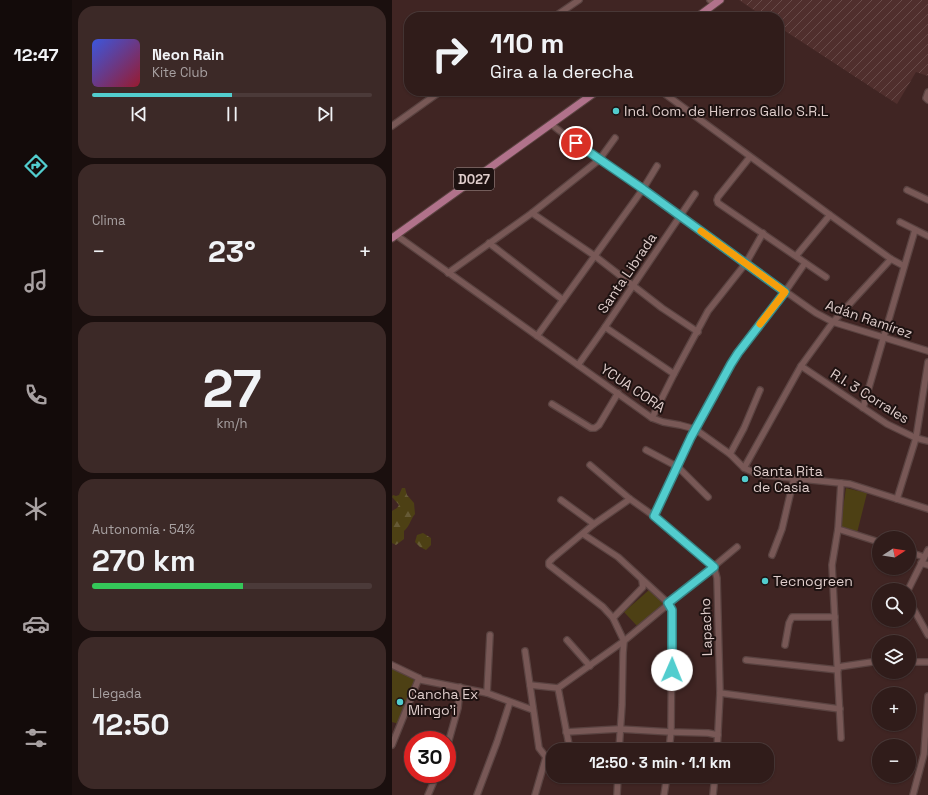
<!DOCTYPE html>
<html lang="es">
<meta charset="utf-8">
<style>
body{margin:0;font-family:"Space Grotesk",sans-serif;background:#3c2927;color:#f1f3f6;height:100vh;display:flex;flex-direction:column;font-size:15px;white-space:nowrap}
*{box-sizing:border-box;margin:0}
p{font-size:13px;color:#a8a1a2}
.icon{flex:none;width:22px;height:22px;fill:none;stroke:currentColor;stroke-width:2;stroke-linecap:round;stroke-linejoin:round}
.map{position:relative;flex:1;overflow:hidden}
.panel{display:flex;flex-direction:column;gap:6px;padding:6px;background:#1a0f0e;width:320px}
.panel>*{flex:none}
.banner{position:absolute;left:12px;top:12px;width:380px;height:84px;border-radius:16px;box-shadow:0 1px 3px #0004,0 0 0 1px #4b3a39;background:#301c1a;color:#f1f3f6;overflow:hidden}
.needle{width:26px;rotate:78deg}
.tools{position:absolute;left:480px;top:531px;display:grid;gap:8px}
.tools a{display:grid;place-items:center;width:44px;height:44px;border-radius:50%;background:#301c1a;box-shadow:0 1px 3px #0004,0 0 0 1px #4b3a39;font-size:20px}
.speed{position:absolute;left:12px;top:731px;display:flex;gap:8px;font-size:20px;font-weight:700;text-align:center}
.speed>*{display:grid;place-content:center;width:52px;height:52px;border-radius:50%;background:#301c1a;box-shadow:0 1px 3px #0004,0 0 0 1px #4b3a39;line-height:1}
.speed .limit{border:6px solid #d22;background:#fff;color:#111}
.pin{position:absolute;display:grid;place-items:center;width:34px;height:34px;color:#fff;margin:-17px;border:2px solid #fff;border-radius:50%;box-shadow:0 1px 4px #0007}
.me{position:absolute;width:44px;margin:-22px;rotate:1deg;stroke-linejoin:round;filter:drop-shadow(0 0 3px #0008)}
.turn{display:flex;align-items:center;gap:14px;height:84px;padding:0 20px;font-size:18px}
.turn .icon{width:52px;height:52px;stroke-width:2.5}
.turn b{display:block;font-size:28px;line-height:34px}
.big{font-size:30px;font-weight:700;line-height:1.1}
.panel .card{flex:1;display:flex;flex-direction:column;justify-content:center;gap:6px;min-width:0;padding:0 14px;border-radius:16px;background:#3c2927}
.panel .dial{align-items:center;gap:0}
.dial b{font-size:52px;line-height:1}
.song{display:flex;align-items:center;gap:12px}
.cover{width:48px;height:48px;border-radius:6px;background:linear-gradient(135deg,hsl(230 70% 55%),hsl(350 70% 35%))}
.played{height:4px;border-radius:2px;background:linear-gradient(90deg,#52cdce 50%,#4b3a39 50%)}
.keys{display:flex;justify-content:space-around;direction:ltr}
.heat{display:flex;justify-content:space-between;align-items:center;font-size:22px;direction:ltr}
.charge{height:6px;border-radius:3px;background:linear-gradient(90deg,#34c759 54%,#4b3a39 0)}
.trip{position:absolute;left:154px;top:743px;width:228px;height:40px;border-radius:16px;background:#301c1a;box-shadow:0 1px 3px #0004,0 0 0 1px #4b3a39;font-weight:700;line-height:40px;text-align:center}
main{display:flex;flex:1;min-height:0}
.tab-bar{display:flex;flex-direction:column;width:72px;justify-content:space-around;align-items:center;background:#130b0a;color:#a8a1a2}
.tab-bar .icon{width:28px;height:28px}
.tab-bar .selected{color:#52cdce}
.tab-bar b{font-size:18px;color:#f1f3f6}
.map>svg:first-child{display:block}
</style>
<main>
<nav class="tab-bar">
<b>12:47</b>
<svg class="icon selected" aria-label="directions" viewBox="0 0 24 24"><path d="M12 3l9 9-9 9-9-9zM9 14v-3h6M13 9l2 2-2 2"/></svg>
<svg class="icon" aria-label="music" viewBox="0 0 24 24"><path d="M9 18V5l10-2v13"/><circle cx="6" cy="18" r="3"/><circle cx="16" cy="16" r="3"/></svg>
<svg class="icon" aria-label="phone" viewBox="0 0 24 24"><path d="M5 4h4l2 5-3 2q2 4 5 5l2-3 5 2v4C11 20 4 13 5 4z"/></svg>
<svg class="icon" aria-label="climate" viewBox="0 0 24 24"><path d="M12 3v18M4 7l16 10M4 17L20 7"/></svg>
<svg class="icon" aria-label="car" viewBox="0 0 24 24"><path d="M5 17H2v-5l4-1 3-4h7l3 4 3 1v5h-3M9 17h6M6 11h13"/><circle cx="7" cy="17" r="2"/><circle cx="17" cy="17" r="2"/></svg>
<svg class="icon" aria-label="filters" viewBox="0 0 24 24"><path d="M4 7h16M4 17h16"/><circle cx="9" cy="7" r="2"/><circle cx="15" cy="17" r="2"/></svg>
</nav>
<section class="panel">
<div class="card">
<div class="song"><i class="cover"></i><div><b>Neon Rain</b><p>Kite Club</p></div></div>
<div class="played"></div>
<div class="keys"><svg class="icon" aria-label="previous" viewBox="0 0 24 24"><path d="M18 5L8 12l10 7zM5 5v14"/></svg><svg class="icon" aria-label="pause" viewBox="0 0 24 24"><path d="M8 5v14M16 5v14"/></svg><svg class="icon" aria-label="next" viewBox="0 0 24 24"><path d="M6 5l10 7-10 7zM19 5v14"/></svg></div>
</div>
<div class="card"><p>Clima</p>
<div class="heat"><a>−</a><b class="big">23°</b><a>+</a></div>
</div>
<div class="card dial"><b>27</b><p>km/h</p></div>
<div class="card"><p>Autonomía · 54%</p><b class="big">270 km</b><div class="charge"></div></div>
<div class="card"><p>Llegada</p><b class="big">12:50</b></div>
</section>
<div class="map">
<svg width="536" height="795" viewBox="0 0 536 795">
<defs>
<pattern id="industrial-furrows" width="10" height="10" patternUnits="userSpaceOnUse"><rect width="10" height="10" fill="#502f2d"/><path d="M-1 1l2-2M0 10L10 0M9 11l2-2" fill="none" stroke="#694c4a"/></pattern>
<pattern id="forest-firs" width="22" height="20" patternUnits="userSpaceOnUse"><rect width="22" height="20" fill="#4d4014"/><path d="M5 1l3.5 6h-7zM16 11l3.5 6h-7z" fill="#665a35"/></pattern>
</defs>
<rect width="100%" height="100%" fill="#402523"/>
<path fill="url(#industrial-furrows)" d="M347,0H536V76L524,72L505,104L387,27V17H372Z"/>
<g fill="url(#forest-firs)">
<path d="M10,488H13L15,495L22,503L23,514C18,520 18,526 12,531V539L4,545L0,543V511L5,508L7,505L0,497L1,495L4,496L7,495Z"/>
<path d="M31,533L39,538V545L34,550L28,547L23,542L25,535Z"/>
</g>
<g fill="#4d4014">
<path d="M454,488L475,493L465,533L448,528Z"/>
<path d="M257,590L272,604L246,627L232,612Z"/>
<path d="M0,667L24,681L7,724L0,722Z"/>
</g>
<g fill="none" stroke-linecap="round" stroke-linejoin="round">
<g stroke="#5a4341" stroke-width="8">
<g id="minor">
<path d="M318,0L322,4"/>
<path d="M162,17L187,0"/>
<path d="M269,91L438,215L499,259L512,266"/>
<path d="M536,92L534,98L536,100"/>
<path d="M159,124C189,149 222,168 254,191C310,231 367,273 424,313L441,322L536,351"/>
<path d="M0,126L49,91"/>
<path d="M358,157L326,197L325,200L326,203L434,277"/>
<path d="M515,190L536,200"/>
<path d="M140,213L203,256L270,308L306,332"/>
<path d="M508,222L536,236"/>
<path d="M4,235L260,418L271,422L288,425L303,429L338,454L352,468L363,473L371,475L458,484L536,509"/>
<path d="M97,243L171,300"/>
<path d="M404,256L438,215"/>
<path d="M56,273L140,213L207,160L223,138"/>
<path d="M213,327L282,374"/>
<path d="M145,336L251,189L265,166"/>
<path d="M186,365L213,327L303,194"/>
<path d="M409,366L495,424L524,438L536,441"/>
<path d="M160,404L199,428H203L207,425L226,393"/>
<path d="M471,408L523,230"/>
<path d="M260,418L282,374L316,311L354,263L371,233"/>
<path d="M254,450L286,467L316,497"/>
<path d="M338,454L352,428L368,390"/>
<path d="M198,465L238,499L262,516L322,567L325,578L328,693L325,750"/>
<path d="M352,468L409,366L441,322L499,259"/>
<path d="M505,499L524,438L536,362"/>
<path d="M169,500L202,524"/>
<path d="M262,516L299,437L339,364L345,353L393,292L413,263"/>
<path d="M446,529L487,542"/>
<path d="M191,534L226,557L276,603L280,610L279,732L277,750"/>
<path d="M517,552L532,557"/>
<path d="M380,555L390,529L402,478"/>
<path d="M529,563L536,565"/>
<path d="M516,590L536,550"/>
<path d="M517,601L536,635"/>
<path d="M221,618L251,587L250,580"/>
<path d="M175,640L198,666"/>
<path d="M393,645L397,623L400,617H443"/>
<path d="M133,651L147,748L154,757L143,795"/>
<path d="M354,660L446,670"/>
<path d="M517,662H536"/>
<path d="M0,665L27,678"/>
<path d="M446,667L487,661"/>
<path d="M138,685L166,688L232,641L345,547"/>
<path d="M166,688L178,750"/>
<path d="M95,693L98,635"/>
<path d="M328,693L448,709"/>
<path d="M174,732L227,729L279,732L316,733L326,735"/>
<path d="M449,738L440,565L446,529L449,483"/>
<path d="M0,745L27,678L29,680L95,693L141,710"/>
<path d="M55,747L66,708L68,687"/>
<path d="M227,750L230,705L231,653L232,641L221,618L211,607L157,565V562L161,558L202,524L238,499"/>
<path d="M36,795L45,774"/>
<path d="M85,795L105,742L118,702"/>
<path d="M225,795L226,776"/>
<path d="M272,795L275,776"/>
<path d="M321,795L323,776"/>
<path d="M521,795L532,754L536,696"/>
</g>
</g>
<g stroke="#5a4341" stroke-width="9">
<g id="major">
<path d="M305,17L328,0"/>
<path d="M0,238L205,91"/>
</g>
</g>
<use href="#minor" stroke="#785856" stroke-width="5.5"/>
<use href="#major" stroke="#b1728b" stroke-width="7"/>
</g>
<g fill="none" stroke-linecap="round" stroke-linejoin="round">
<g stroke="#358586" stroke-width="10">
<path id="route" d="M184,143L251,189L393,292L346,353L339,364L299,437L262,516L322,567L276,603L280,610V670"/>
</g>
<use href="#route" stroke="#52cdce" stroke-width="7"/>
<path stroke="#f59e0b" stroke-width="7" d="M309,231L393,292L368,324"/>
</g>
<g fill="#52cdce" stroke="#1e1211" stroke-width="1.5">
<circle cx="224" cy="111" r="4"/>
<circle cx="353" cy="479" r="4"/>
<circle cx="373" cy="581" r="4"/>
<circle cx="8" cy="702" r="4"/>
</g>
<g text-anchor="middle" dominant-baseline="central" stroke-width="4" stroke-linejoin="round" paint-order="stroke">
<rect fill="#1e1211" stroke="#a59593" stroke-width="1" x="62" y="168" width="40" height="22" rx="3"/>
<g font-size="13" font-weight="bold" fill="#dfcdcb">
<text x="82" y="179">D027</text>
</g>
<g font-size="14" fill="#dfcdcb" stroke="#1e1211" text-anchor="start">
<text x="232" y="111">Ind. Com. de Hierros Gallo S.R.L</text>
<text x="361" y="471">Santa Rita<tspan x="361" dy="16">de Casia</tspan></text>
<text x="381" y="581">Tecnogreen</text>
<text x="16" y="694">Cancha Ex<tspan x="16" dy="16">Mingo'i</tspan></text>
</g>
<g font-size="14" fill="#dfcdcb" stroke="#1e1211">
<text transform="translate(235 273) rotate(-56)">Santa Librada</text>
<text transform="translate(477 319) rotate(19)">Adán Ramírez</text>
<text transform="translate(241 388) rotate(34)">YCUA CORA</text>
<text transform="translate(478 396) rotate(32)">R.I. 3 Corrales</text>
<text transform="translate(314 627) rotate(-92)">Lapacho</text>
</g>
</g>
</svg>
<div class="tools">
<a><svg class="needle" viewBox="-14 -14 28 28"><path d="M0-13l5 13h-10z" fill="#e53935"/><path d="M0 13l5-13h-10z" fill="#a8a1a2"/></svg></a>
<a><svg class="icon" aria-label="search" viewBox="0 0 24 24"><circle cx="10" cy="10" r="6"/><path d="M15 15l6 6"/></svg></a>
<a><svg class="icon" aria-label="layers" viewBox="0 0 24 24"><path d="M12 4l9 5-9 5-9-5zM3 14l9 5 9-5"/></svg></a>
<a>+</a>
<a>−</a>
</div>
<div class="speed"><div class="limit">30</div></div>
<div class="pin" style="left:184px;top:143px;background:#d93025"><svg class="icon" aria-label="arrive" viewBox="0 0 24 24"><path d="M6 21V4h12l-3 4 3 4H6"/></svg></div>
<svg class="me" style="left:280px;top:670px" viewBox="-20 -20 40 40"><circle r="19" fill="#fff"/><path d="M0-13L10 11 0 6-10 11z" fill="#52cdce"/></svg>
<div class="trip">12:50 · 3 min · 1.1 km</div>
<div class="banner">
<div class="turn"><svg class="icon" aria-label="right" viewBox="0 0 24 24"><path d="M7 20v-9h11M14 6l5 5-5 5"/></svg><div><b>110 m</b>Gira a la derecha</div></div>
</div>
</div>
</main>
